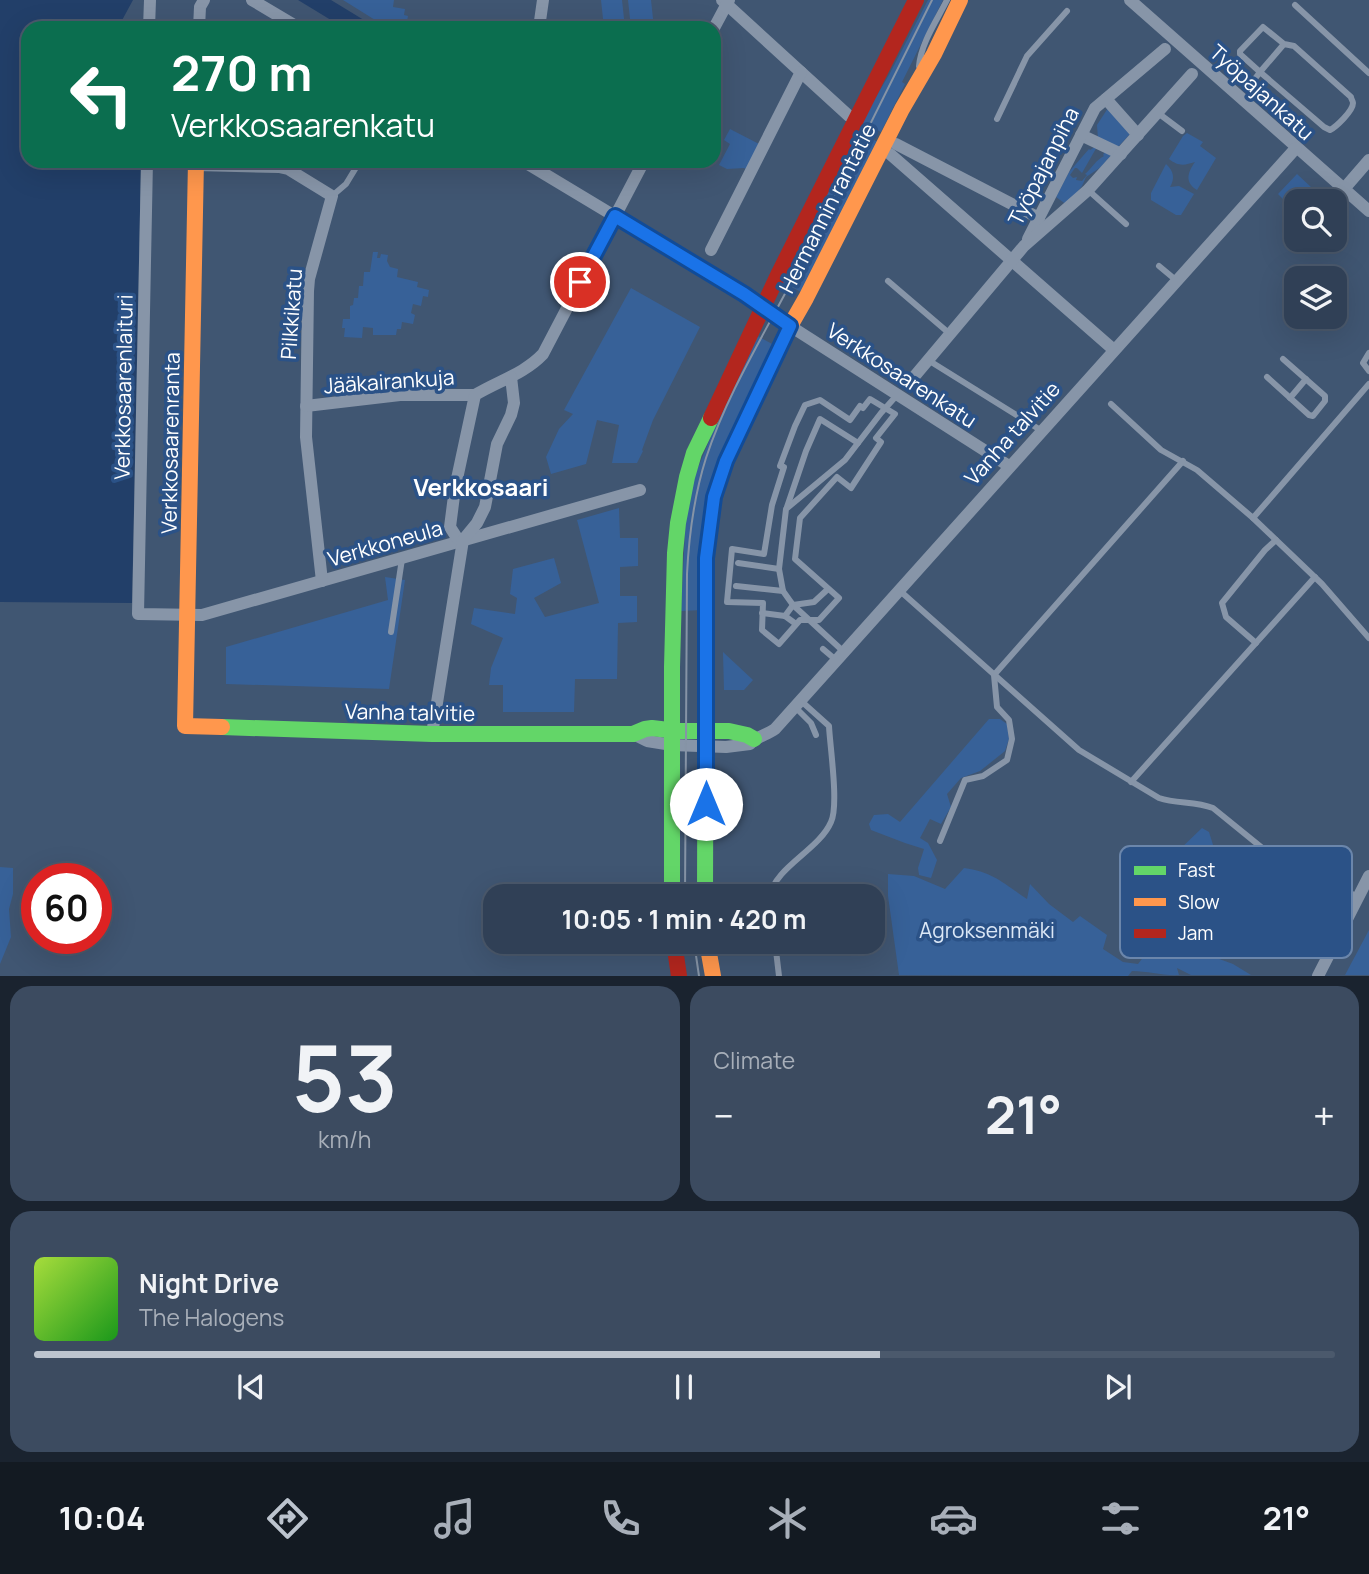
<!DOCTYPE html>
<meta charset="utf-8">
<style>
body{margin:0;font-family:Manrope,sans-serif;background:#3c4b60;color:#f1f3f6;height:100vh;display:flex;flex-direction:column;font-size:26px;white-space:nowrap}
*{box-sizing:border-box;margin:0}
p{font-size:23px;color:#a8afb9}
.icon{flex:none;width:38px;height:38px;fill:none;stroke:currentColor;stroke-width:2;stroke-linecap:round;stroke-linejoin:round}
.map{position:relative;height:976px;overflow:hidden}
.panel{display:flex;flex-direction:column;gap:10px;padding:10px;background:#1a232f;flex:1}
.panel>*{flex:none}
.banner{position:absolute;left:21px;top:21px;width:700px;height:147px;border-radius:21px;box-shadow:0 7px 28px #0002,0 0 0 2px #4b596c;background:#0b6e4f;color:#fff;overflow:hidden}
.tools{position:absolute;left:1284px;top:189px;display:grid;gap:14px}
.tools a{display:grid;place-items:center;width:63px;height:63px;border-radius:14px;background:#304056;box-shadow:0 7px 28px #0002,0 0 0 2px #4b596c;font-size:35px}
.speed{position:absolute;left:21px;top:863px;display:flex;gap:14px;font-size:35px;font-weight:700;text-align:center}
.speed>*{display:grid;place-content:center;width:91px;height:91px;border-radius:50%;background:#304056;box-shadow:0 7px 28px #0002,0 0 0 2px #4b596c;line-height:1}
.speed .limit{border:10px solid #d22;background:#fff;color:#111}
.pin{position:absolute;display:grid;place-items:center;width:60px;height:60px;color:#fff;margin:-30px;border:4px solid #fff;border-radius:50%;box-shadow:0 2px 7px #0007}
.me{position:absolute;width:77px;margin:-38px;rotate:0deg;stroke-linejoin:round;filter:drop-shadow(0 0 5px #0008)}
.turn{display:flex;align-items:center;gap:24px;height:147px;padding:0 35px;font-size:32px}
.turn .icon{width:91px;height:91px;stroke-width:2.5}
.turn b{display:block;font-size:49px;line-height:60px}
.big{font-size:52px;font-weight:700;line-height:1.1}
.panel .card{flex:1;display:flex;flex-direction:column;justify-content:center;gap:10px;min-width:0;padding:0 24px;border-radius:21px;background:#3c4b60}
.panel .dial{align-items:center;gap:0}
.dial b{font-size:91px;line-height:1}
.song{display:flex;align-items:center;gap:21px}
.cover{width:84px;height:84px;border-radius:10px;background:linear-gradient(135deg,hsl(80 70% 55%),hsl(120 70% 35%))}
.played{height:7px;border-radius:4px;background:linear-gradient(90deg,#bcc4ce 65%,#4b596c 65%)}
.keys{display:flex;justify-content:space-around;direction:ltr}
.heat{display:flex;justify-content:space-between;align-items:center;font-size:38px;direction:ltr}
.panel .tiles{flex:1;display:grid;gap:10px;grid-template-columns:1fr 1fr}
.card:last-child{grid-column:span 2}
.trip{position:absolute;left:483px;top:884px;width:402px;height:70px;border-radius:21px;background:#304056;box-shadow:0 7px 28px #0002,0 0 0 2px #4b596c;font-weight:700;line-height:70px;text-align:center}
.tabs{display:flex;height:112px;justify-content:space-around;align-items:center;background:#131a22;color:#a8afb9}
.tabs .icon{width:49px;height:49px}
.tabs .on{color:#bcc4ce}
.tabs b{font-size:32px;color:#f1f3f6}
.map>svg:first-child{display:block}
</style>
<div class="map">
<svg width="1369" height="976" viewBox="0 0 1369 976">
<rect width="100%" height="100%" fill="#405672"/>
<g fill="#376198">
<path d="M343,0H394L393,7L405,9L404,15L408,16L407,21L391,19L388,28Z"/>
<path d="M601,0H622L625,28H604Z"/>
<path d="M628,0H651L654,28H631Z"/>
<path d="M928,0H943L902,82L905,84L881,132L861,122L889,75Z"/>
<path d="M1108,108L1131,133L1117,148L1098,139L1097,125Z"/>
<path d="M730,129L761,145L748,170L744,168L727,169L719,165L730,144L724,140Z"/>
<path d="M857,132L878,142L803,293L782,282Z"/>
<path d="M1187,133L1203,142L1200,146L1216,158L1197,190C1184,182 1188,172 1195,162C1185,165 1179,167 1169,159L1183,136Z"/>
<path d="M1098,145L1082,173L1077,168H1075L1070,175L1073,178L1077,177L1076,180L1082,181L1087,175L1085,174C1092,168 1096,160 1104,156L1103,155L1106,150L1113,153L1101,167L1086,177L1082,186L1067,205L1056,197L1069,172L1089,149L1090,150Z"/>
<path d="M1166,164C1174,171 1175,179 1170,187L1179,186L1194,194L1181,215H1176L1151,200V193Z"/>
<path d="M1297,174L1326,201H1298L1289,193L1283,199L1278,194Z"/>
<path d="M373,252H378L377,258H380L381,254L388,255L387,261L390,267L398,269L397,277L418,282L417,287L429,290L428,297L423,296L421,306L413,304L411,313L415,315L413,324L402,322L401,329H397L396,335H373V328L363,327L362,338L344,337L345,328H342L343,319H350V306L353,305L354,298H358L359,286H363L364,272H370Z"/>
<path d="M631,288L700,327L653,420L642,450L643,451L637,463H612L619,425L597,420L586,464L551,474L546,457L559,429L573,414L564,410Z"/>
<path d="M754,334L774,345L732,432L702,610L681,611L687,494Z"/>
<path d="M619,508L620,538H638V566L620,567V596H637V622L618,623L617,679H575L574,712H503V685H489L491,668L503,638L471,624L474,608L515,614L517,598L510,594L513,569L554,558L561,583L534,598L545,617L599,603L577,520Z"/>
<path d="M385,577L405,580L389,689L226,684V647L388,600Z"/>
<path d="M723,652L753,680L744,690H724Z"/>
<path d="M989,719H1000L1007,724L1009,739L1005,751L980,771L961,778L947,794L951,807L941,824L930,819L920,838L928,843L937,860L931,878L919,875L918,868L924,849L905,843L871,830L869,824L874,815L888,814L900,822Z"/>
<path d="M1202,828L1209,832L1214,848L1243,873L1231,890L1205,884L1182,910L1177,932L1200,952L1233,964L1251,975H1191L1177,968L1179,975C1163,976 1148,971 1132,971L1128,976L899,975L888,896V874L914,876L945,889L964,868C993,872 1003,883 1027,899L1030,884L1049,904L1073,922L1080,916L1107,935L1103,949L1123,962L1138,964L1151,947L1157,925L1152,907V892L1179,850Z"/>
<path d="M0,867L13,868V894L9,909L11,937L0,964Z"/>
<path d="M1369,930V975H1345Z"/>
</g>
<g fill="#223f69">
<path d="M0,0H133L120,24L125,28H28V161H141L132,603L0,602Z"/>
<path d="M298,0H331L377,28H344Z"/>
</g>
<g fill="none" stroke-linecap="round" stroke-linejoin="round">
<g stroke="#8795a8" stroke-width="6">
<path d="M1295,5L1369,73"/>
<path d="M919,66C921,43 937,20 947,0"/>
<path d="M1251,84L1260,72L1324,127L1330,130C1336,127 1353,111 1353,103C1353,101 1351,99 1351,97L1294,46L1284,44L1263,27L1240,51V54L1260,72L1284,44"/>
<path d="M1158,113L1182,131"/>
<path d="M997,119L1027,56L1067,11"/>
<path d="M1088,190L1126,224"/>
<path d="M332,196L346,184L360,161"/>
<path d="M1159,266L1177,281"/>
<path d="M888,281L950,334"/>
<path d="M1369,353L1363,363L1369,371"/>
<path d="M928,360L1042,431"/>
<path d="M1267,377L1309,415L1313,416L1325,401V396L1283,359"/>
<path d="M1290,398L1306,379"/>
<path d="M870,399L895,414L876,438L881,442L851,488L837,477L800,518L795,559L839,598L819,620H800L779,644L762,630L763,603L727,602L732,549L764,554L772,505L784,467L780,466L795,426L805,405L820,400L850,420L860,406L863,408Z"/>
<path d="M1111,404L1161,450L1197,470L1253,518L1369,384"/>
<path d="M787,507L806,451L820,419L858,443"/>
<path d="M1253,518L1322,584L1369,638"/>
<path d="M738,563L779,569"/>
<path d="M736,586L783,591"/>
<path d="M899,590L1079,750L1159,798C1177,804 1195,801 1213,808L1277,860L1302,876L1319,878L1339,886L1357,897"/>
<path d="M762,613L785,616"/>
<path d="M796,624L785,616L793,605L814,602L828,589"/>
<path d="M391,632L402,559"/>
<path d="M1256,643L1226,617L1222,603L1265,550L1276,540"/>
<path d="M823,649L836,660"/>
<path d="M844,652L793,605L783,591L779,569L786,509L845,460L881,413L898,394"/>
<path d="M795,707L811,723L816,735"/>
<path d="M1131,782L1315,577"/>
<path d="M940,841L965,780L983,776L1007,760L1012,739L1009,720L997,707L994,675L1183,461"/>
<path d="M770,896C775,867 819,850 831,822C839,805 830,747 829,726L800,700"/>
<path d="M775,942L779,976"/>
</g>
<g stroke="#8795a8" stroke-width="12">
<path d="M252,0L299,28"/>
<path d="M722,0L849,116"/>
<path d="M1130,0L1369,211"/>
<path d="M149,28L150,0"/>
<path d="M199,28L200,7L204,0"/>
<path d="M539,28L543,0"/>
<path d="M714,28L729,0"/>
<path d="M1106,99L1138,135"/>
<path d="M1081,135L1121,154"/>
<path d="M896,144L1039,218"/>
<path d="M890,154L1114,350"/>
<path d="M147,161L138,614L202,615L640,490"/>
<path d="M523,161L744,294L790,326L1009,466"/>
<path d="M196,165L279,167L288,169L332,196L309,279L308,291L306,437L322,581"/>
<path d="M1343,190L1369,160"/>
<path d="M1028,239L1095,108L1165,49"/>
<path d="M711,250L801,72"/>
<path d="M908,384L1024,246L1088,190L1192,74"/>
<path d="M306,406L400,395H475"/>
<path d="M463,540L457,538L450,527L455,488L475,395C498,381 524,374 543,354L644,161"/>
<path d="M432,734L463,540L477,523L485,507L497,444L511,415L514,403L511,377"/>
<path d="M633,734L647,741L672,745L726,747L750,744C757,736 767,735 775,729L1296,148"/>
<path d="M1318,976L1369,876"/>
</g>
<g stroke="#63d668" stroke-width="16">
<path d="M222,727L432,734H633L645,729L652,728L677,731H729L747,735L754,739"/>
<path d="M672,896V667L675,553L678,523L687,477L694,453L711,418"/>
<path d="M705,896L706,558L714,497L726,461L764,381"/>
</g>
<g stroke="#ff974d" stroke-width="16">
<path d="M196,161L185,726L222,727"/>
<path d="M764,381L790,326L806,298L902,109L934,54L960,0"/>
<path d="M707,942L713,976"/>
</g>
<g stroke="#b3261e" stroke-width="16">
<path d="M711,418L779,273L916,0"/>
<path d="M674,942L679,976"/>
</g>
<g stroke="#8694a6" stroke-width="2">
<path d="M685,896L687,574C689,534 694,496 706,458C728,391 767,330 799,267C843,178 887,89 932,0"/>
<path d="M694,942L699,976"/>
</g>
</g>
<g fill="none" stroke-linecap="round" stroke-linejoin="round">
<g stroke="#114b97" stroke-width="18">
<path id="route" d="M580,282L615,216L744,294L790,326L726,461L714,497L706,558V804"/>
</g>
<use href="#route" stroke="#1a73e8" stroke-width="12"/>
</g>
<g text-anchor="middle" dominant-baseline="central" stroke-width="7" stroke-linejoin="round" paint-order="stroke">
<g font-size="21" fill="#fff" stroke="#2b5287">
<text transform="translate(1262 92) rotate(42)">Työpajankatu</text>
<text transform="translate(1043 166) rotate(-63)">Työpajanpiha</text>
<text transform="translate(827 208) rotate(-63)">Hermannin rantatie</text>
<text transform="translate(291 314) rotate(-86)">Pilkkikatu</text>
<text transform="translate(902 375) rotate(33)">Verkkosaarenkatu</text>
<text transform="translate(389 381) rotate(-4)">Jääkairankuja</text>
<text transform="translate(123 387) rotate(-89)">Verkkosaarenlaituri</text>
<text transform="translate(1012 433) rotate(-48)">Vanha talvitie</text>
<text transform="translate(170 443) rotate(-89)">Verkkosaarenranta</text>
<text transform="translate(385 543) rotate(-16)">Verkkoneula</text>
<text transform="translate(410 712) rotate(1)">Vanha talvitie</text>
</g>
<g font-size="21" fill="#dbe7f6" stroke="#2b5287">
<text x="987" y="930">Agroksenmäki</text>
</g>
<g font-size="24" font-weight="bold" fill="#fff" stroke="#2b5287">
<text x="481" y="486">Verkkosaari</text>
</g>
</g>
<rect x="1120" y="846" width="232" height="112" rx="10" fill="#2b5287" stroke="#6b86ab" stroke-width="2"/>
<rect x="1134" y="866" width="32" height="9" fill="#63d668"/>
<rect x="1134" y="898" width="32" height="8" fill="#ff974d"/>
<rect x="1134" y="929" width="32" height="9" fill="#b3261e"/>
<g font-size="19" fill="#fff">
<text x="1178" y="877">Fast</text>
<text x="1178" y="909">Slow</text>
<text x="1178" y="940">Jam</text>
</g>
</svg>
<div class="tools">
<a><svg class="icon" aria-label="search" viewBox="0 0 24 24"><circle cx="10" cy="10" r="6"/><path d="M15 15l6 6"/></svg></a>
<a><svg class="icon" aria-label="layers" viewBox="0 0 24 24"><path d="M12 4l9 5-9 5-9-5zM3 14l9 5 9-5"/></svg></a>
</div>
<div class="speed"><div class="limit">60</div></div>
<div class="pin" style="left:580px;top:282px;background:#d93025"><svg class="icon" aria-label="arrive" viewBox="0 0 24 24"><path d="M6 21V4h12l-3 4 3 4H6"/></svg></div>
<svg class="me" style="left:706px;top:804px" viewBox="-20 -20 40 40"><circle r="19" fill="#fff"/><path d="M0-13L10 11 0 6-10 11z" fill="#1a73e8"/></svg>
<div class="trip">10:05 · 1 min · 420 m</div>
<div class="banner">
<div class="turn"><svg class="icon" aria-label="left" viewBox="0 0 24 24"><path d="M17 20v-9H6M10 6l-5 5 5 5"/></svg><div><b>270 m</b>Verkkosaarenkatu</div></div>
</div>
</div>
<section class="panel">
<div class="tiles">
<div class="card dial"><b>53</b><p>km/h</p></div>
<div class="card"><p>Climate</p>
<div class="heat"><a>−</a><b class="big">21°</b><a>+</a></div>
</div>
<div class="card">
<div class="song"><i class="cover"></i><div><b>Night Drive</b><p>The Halogens</p></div></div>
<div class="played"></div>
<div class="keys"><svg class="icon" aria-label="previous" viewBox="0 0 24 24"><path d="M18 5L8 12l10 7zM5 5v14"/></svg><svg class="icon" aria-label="pause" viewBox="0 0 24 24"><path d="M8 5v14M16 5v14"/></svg><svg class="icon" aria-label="next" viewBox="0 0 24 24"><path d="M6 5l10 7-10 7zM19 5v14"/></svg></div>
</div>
</div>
</section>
<nav class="tabs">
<b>10:04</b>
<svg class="icon on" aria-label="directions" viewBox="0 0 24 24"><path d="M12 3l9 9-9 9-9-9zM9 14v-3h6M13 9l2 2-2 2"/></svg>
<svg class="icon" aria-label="music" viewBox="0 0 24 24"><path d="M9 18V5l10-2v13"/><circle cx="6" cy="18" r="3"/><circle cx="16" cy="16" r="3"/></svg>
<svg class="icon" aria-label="phone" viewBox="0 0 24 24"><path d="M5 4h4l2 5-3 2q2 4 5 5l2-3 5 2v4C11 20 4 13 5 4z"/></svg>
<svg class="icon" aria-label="climate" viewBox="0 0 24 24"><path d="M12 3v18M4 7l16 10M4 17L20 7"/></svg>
<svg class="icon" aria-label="car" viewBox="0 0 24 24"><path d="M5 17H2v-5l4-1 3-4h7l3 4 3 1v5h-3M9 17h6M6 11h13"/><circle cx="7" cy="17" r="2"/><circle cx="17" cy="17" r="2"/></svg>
<svg class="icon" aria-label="filters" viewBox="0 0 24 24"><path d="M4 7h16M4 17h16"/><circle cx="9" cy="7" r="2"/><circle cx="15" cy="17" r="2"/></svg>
<b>21°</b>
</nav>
